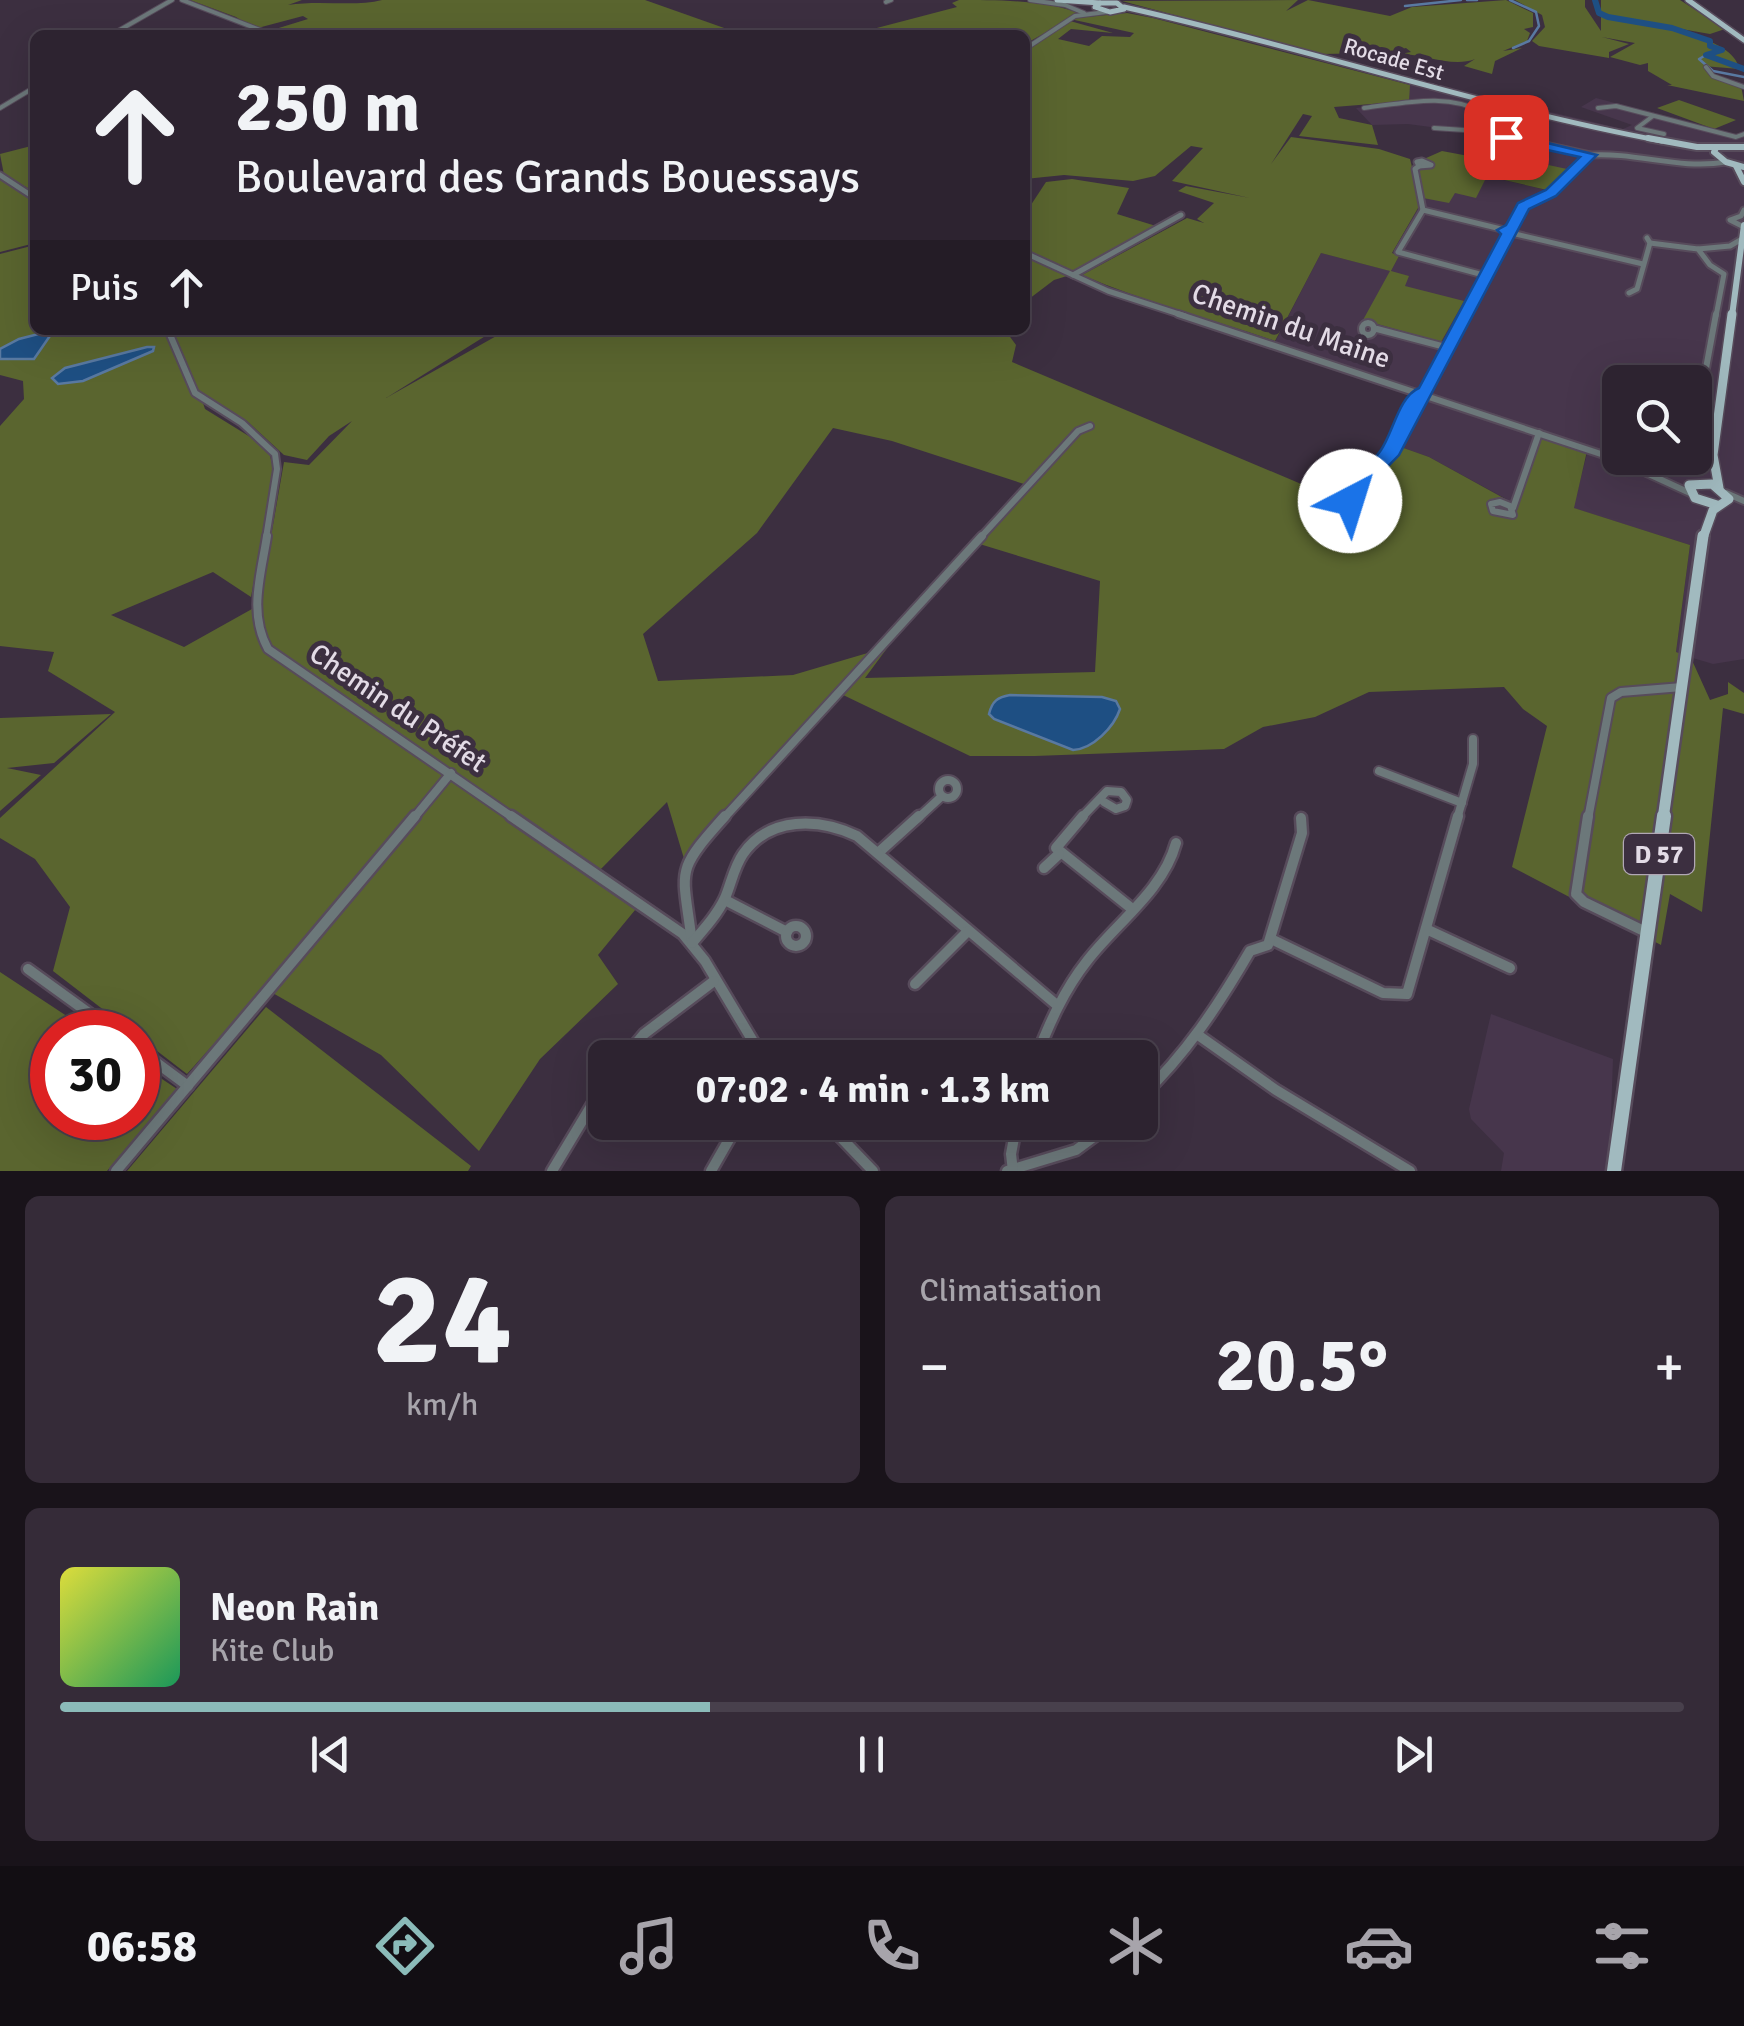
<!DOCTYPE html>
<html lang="fr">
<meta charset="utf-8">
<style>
body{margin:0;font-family:Signika,sans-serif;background:#352b38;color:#f1f3f6;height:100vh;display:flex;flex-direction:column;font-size:38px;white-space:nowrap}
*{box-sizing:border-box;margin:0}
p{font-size:32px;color:#a7a4ab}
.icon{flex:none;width:55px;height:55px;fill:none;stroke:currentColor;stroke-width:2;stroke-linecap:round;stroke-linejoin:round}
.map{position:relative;height:1171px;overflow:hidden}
.panel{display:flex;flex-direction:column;gap:25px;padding:25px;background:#19131a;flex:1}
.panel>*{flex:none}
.top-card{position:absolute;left:30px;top:30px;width:1000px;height:305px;border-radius:15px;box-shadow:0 10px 40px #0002,0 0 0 2px #48404c;background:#2d2330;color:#f1f3f6;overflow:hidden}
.fabs{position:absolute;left:1602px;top:365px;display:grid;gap:20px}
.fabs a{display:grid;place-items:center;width:110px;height:110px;border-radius:15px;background:#2d2330;box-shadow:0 10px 40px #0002,0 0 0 2px #48404c;font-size:50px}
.speed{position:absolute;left:30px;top:1010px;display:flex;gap:20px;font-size:50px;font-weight:700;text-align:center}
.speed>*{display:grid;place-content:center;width:130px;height:130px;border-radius:50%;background:#2d2330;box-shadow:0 10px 40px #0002,0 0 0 2px #48404c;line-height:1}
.speed .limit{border:15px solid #d22;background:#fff;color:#111}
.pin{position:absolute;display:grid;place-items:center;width:85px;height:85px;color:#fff;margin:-42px;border-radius:20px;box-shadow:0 5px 15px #0006}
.me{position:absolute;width:110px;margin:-55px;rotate:40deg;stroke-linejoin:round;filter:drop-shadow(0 0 8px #0008)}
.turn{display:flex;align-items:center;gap:35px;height:210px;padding:0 40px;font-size:45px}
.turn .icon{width:130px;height:130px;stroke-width:2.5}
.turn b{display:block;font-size:70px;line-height:85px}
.then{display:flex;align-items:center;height:95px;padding:0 40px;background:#0003;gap:20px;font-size:38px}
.big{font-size:75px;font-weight:700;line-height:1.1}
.panel .card{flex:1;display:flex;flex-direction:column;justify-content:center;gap:15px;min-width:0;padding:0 35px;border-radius:15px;background:#352b38}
.panel .dial{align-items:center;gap:0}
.dial b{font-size:130px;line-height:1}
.song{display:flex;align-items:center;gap:30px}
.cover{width:120px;height:120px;border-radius:15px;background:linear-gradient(135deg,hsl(60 70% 55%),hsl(150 70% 35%))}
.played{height:10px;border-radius:5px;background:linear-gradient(90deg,#8bbbb9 40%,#48404c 40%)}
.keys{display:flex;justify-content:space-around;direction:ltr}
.heat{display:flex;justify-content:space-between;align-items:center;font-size:55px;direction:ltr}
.panel .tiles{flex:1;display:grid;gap:25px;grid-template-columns:1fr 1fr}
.card:last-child{grid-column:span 2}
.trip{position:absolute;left:588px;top:1040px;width:570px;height:100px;border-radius:15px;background:#2d2330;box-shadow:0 10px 40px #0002,0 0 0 2px #48404c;font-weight:700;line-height:100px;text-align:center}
.tabs{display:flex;height:160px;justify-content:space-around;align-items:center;background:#120e13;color:#a7a4ab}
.tabs .icon{width:70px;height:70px}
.tabs .on{color:#8bbbb9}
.tabs b{font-size:45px;color:#f1f3f6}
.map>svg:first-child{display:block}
</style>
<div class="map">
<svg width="1744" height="1171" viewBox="0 0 1744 1171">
<rect width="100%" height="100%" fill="#3c2f40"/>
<g fill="#47364c" fill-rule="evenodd">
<path d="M1410,79L1623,129L1632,125L1581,107L1596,98L1744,137V659L1713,664L1676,653L1690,545L1573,508L1587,454L1519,506L1429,457L1398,446L1421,398L1273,346L1321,253L1391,271L1399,256L1392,254L1418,208V196L1455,193L1486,176L1546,190L1566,170L1479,150L1484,134L1408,124L1372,125L1356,108L1408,101ZM1620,382H1695V458H1620Z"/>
<path d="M1491,1014L1613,1059L1609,1171H1501L1504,1153L1471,1119L1469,1109Z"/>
</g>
<g fill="#5a652f" fill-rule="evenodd">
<path d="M190,0H302L288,5C320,0 356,7 382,0H645L744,35H290L269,31L308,19L303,16L254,29L236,17Z"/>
<path d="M959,0C995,0 1050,0 1080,14L1076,18L1127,13L1153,18L1410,85L1409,101L1334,107L1339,118L1372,125L1378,145L1299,136L1312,116L1303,114L1271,164L1291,137L1379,149L1410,159L1417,187V162L1442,151L1474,157L1479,150L1567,169L1547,190L1487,176L1476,198L1455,193L1449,203L1418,197V208L1392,253L1399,256L1391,271L1409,276L1405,286L1464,301L1441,342L1363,320L1390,271L1321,253L1275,341C1211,319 1144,302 1082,275L1187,218L1204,223L1197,219L1214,203L1178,191L1186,186L1250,198L1172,181L1203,148L1191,146L1155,176L1133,181L1064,175L1025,179V50L1070,21L1113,33L1071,29L1058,39L1089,46L1102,36L1130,37L1134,33L1070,19L1025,44V35H850L957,7L952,3Z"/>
<path d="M1298,0L1286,11L1308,0L1390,16L1412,7L1506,0L1533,13V27L1524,29L1530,33L1527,41L1503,51L1522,48L1495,61L1492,74L1464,66L1475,59C1453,68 1424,54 1400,54L1411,52L1406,48L1384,53L1320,54L1122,1Z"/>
<path d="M1515,0H1585V7L1601,31V0H1680L1725,29L1710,34L1624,19C1651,26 1735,36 1739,69L1703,66L1710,76L1741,86L1744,101L1667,85H1672L1648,71V63L1640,65L1610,57L1635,43L1602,37L1629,44L1609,52V58L1539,46L1532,41L1545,27L1542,15Z"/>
<path d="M1679,100L1736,120L1714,129L1657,108Z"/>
<path d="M35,145V192L4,175L0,154Z"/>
<path d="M0,178L35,197V243L0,252Z"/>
<path d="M1072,179L1129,188L1117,214L1156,226L1072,272L1025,250V214L1046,182Z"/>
<path d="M35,245V330H495L386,398L507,330H1005L1016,345L1012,362L1313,489L1325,472L1364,484L1391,459L1398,446L1429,457L1518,506L1540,437L1587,451L1574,508L1690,545L1676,652L1691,658L1710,700L1728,694V682L1744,693V714L1723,708L1702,912L1670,894L1661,945L1512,867L1547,726L1523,709L1504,687L1369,692L1315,717L1263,727L1224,749L1035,756H970L839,693L685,862L667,802L597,873L640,904L598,955L618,984L540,1059L479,1151L381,1055L264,988L187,1074L53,971L70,907L35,859L0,838V818L115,712L48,671L54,652L0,646V426L24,399L23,381L0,375V254ZM200,394L247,421L284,455L307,460L329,436L352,421L309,465L284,462L259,605L184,647L111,615L213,572L251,597L274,471L268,448L205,409ZM833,428L892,441L1024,484L973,542L1100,581L1095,672L865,678L888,647L793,675L658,681L643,634L757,533Z"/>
<path d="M1025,255L1067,276L1054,280L1025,302Z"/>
<path d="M111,714L54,763L7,768L41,775L0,811V718Z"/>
<path d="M0,972L91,1032H52V1118H138V1063L177,1089L107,1171H0Z"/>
<path d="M266,1007L471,1166L468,1171H127Z"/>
</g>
<g fill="#1e4f83" stroke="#5979a1" stroke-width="2.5">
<path d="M54,330L34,359H0V349L19,339Z"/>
<path d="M147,347H154L153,351L83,381L58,384L52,378L65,368Z"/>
<path d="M1010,695L1102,697L1116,701L1120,709C1114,727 1093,749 1073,750L994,719L989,714C992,701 998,697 1010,695Z"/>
</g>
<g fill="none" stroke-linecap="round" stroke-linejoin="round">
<g stroke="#5979a1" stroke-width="2.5">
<path d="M1467,0H1477"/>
<path d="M1510,0L1536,12L1539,26L1529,41L1513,48"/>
<path d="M1405,6L1461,0"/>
<path d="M1706,55L1699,59L1713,71L1744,77"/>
</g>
<path stroke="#1e4f83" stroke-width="6" d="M1595,0L1599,13L1608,17L1672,28L1710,41V46L1722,50L1706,55L1744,69"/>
<g stroke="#574b5b" stroke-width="6">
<g id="minor-far4">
<path d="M182,0L273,35"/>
<path d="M1030,0L1065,5L1084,13"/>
<path d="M886,2L891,0"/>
<path d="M111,35L172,0"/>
<path d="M1025,49L1075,16L1106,12"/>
<path d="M1706,67L1713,76L1744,87"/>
<path d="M0,108L35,87"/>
<path d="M1364,108C1405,103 1447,92 1485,113L1480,131L1524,141"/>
<path d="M1598,108L1616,106L1736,137L1744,134"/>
<path d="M1653,116L1637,128L1664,134"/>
<path d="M1434,128L1480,131"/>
</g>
</g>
<g stroke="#574b5b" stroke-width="9">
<g id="minor-far3">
<path d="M1513,138L1590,155"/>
<path d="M1422,161L1431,165L1419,166L1417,162Z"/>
<path d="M1419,166L1415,169L1423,210L1505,230"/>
<path d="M0,175L35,198"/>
<path d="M1423,210L1398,252L1487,276"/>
<path d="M1744,210L1741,216L1730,220L1744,227"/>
<path d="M1511,229L1523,206L1551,193L1590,155C1637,152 1679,170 1726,162"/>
<path d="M1507,232L1643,264"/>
<path d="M1650,243L1698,249L1710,265L1724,274L1716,316"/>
<path d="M1698,249L1730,246L1742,239"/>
<path d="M1025,253L1108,291L1185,316"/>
<path d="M1073,275L1181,215"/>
<path d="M1629,293L1637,289L1650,243L1647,238"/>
<path d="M1465,316L1509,233"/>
</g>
</g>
<g stroke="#574b5b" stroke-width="10">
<g id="minor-far2">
<path d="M1178,314L1616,459L1690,493"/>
<circle cx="1368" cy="329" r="6"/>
<path d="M1377,329L1449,348"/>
<path d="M168,330L195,393L242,423L275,454L277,469L266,538"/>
<path d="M1424,396L1467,314"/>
<path d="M1695,428L1716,314"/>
<path d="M1616,459L1620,444"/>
<path d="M1726,493L1744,501"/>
<path d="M1349,501L1357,486L1389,455L1419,394"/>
<path d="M1500,502L1510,506L1513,515L1493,511L1491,504Z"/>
<path d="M1513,508L1539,433"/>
<path d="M980,538L1078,431L1090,426"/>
</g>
</g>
<g stroke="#574b5b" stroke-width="12">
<g id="minor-far1">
<path d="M267,536C261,575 248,613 268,649L515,819"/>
<path d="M1379,771L1462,803"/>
<circle cx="948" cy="789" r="9"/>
<path d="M413,819L451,773"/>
<path d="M723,819L982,536"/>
<path d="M917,819L942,796"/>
<path d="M1080,819L1107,791L1121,792L1127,800L1125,806L1116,809L1104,802"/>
<path d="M1457,819L1473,764V739"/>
<path d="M1588,819L1611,698L1621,692L1682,687"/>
</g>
</g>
<g stroke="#574b5b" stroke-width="15">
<g id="minor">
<path d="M511,816L683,934L705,961L763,1058"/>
<path d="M1083,816L1056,848L1131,908"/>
<path d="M1588,816L1576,894L1584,902L1648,933"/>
<path d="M878,853L919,816"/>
<path d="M1044,868L1059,854"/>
<path d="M725,900L787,932"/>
<circle cx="796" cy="936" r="10"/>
<path d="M1426,929L1510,968"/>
<path d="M1271,939L1383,993L1407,994L1458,816"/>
<path d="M692,943C683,868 673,874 725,816"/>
<path d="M692,943C704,929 717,915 725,898C731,884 734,867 743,854C770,816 819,818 857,836L1058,1006"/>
<path d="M28,969L115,1032"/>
<path d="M915,984L968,931"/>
<path d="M1198,1035L1276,1090L1410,1171"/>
<path d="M138,1049L188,1086"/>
<path d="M624,1058L644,1034L714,981"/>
<path d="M1036,1058C1049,1024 1064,990 1087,961C1116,923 1163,891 1176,843"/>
<path d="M1140,1098C1186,1054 1218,1006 1250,951L1268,945L1302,833L1301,818"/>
<path d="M826,1122L873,1171"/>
<path d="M116,1171L415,816"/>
<path d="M552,1171L605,1083"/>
<path d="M711,1171L739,1122"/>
<path d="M1007,1171L1076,1150L1114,1122"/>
<path d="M1013,1171L1011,1154L1017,1122"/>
</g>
</g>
<g stroke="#574b5b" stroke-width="8">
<g id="major-far4">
<path d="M1057,0L1100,3"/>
<path d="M1688,0L1744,40"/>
<path d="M1100,3H1117L1124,9L1110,12L1095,7Z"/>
<path d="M1124,7C1304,47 1480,107 1662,141"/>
</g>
</g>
<g stroke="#574b5b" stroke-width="10">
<g id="major-far3">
<path d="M1648,138L1697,147H1744"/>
<path d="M1716,148L1714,152L1726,162L1744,167"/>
<path d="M1736,166L1744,182"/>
<path d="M1732,316L1744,225"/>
</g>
</g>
<g stroke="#574b5b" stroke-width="12">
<g id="major-far2">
<path d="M1719,488L1713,455L1732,314"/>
<path d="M1703,538L1713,510L1729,499L1712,484L1689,485L1695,498L1717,505"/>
</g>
</g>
<g stroke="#574b5b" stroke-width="16">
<path id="major-far1" d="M1663,819L1703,536"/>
</g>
<g stroke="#574b5b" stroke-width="19">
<path id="major" d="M1614,1171L1664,816"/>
</g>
<use href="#minor-far4" stroke="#6c787a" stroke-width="4"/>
<use href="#minor-far3" stroke="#6c787a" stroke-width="5"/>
<use href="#minor-far2" stroke="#6c787a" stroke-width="6"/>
<use href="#minor-far1" stroke="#6c787a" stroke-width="8"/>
<use href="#minor" stroke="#6c787a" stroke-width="10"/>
<use href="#major-far4" stroke="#a1babf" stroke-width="5"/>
<use href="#major-far3" stroke="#a1babf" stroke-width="6"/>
<use href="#major-far2" stroke="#a1babf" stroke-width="9"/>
<use href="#major-far1" stroke="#a1babf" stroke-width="11"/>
<use href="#major" stroke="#a1babf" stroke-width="14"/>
</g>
<path fill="#1a73e8" stroke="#114b97" stroke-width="2.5" d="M1506,133L1597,155L1556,196L1529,209L1399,455L1366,489L1357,506H1342L1339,501C1350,479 1368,469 1381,450C1393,433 1399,396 1419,388L1501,234L1497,230L1506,225L1518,203L1546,190L1580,157L1501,140L1499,137Z"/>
<g text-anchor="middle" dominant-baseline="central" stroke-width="10" stroke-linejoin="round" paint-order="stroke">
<g font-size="22" fill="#e3dbe6" stroke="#3c2f40">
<text transform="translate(1394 59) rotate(16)">Rocade Est</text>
</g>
<rect fill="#3c2f40" stroke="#b1a7b4" stroke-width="2.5" x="1624" y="834" width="70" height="40" rx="8"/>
<g font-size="25" font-weight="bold" fill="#e3dbe6">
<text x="1659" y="854">D 57</text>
</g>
<g font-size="28" fill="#e3dbe6" stroke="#3c2f40">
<text transform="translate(1291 326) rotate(19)">Chemin du Maine</text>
<text transform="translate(398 708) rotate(34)">Chemin du Préfet</text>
</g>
</g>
</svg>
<div class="fabs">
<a><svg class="icon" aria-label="search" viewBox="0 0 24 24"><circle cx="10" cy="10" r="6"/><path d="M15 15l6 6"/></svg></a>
</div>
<div class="speed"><div class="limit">30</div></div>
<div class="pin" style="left:1506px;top:137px;background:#d93025"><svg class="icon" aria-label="arrive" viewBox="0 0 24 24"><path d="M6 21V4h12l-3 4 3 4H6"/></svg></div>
<svg class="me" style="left:1350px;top:501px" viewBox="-20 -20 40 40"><circle r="19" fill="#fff"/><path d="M0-13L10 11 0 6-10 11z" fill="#1a73e8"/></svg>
<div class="trip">07:02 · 4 min · 1.3 km</div>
<div class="top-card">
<div class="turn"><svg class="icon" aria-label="ahead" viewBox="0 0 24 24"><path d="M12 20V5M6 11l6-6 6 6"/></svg><div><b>250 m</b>Boulevard des Grands Bouessays</div></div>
<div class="then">Puis<svg class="icon" aria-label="ahead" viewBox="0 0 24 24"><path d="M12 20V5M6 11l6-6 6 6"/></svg></div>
</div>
</div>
<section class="panel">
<div class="tiles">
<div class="card dial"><b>24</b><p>km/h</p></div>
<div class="card"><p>Climatisation</p>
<div class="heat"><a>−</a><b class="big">20.5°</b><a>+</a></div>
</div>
<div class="card">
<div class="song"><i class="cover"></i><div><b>Neon Rain</b><p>Kite Club</p></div></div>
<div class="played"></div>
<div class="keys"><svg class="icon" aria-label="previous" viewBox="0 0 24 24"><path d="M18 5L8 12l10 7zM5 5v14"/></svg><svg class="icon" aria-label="pause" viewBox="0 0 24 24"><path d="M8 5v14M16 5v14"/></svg><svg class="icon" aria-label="next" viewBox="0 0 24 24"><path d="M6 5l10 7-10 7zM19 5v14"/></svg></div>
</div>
</div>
</section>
<nav class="tabs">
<b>06:58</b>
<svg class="icon on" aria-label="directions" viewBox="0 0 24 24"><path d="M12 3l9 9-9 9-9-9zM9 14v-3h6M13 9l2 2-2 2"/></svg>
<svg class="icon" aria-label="music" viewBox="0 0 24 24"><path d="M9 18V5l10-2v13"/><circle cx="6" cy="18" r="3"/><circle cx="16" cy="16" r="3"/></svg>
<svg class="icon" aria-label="phone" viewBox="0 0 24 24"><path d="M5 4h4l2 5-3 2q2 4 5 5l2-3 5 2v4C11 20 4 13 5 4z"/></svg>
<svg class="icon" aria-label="climate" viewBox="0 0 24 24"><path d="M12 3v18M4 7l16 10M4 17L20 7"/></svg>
<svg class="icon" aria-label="car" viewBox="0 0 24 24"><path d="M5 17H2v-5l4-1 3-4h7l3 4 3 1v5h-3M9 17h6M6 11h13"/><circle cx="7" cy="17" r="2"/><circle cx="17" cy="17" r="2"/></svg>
<svg class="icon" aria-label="filters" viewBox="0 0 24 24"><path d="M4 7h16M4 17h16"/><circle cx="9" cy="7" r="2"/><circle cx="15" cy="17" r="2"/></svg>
</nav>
